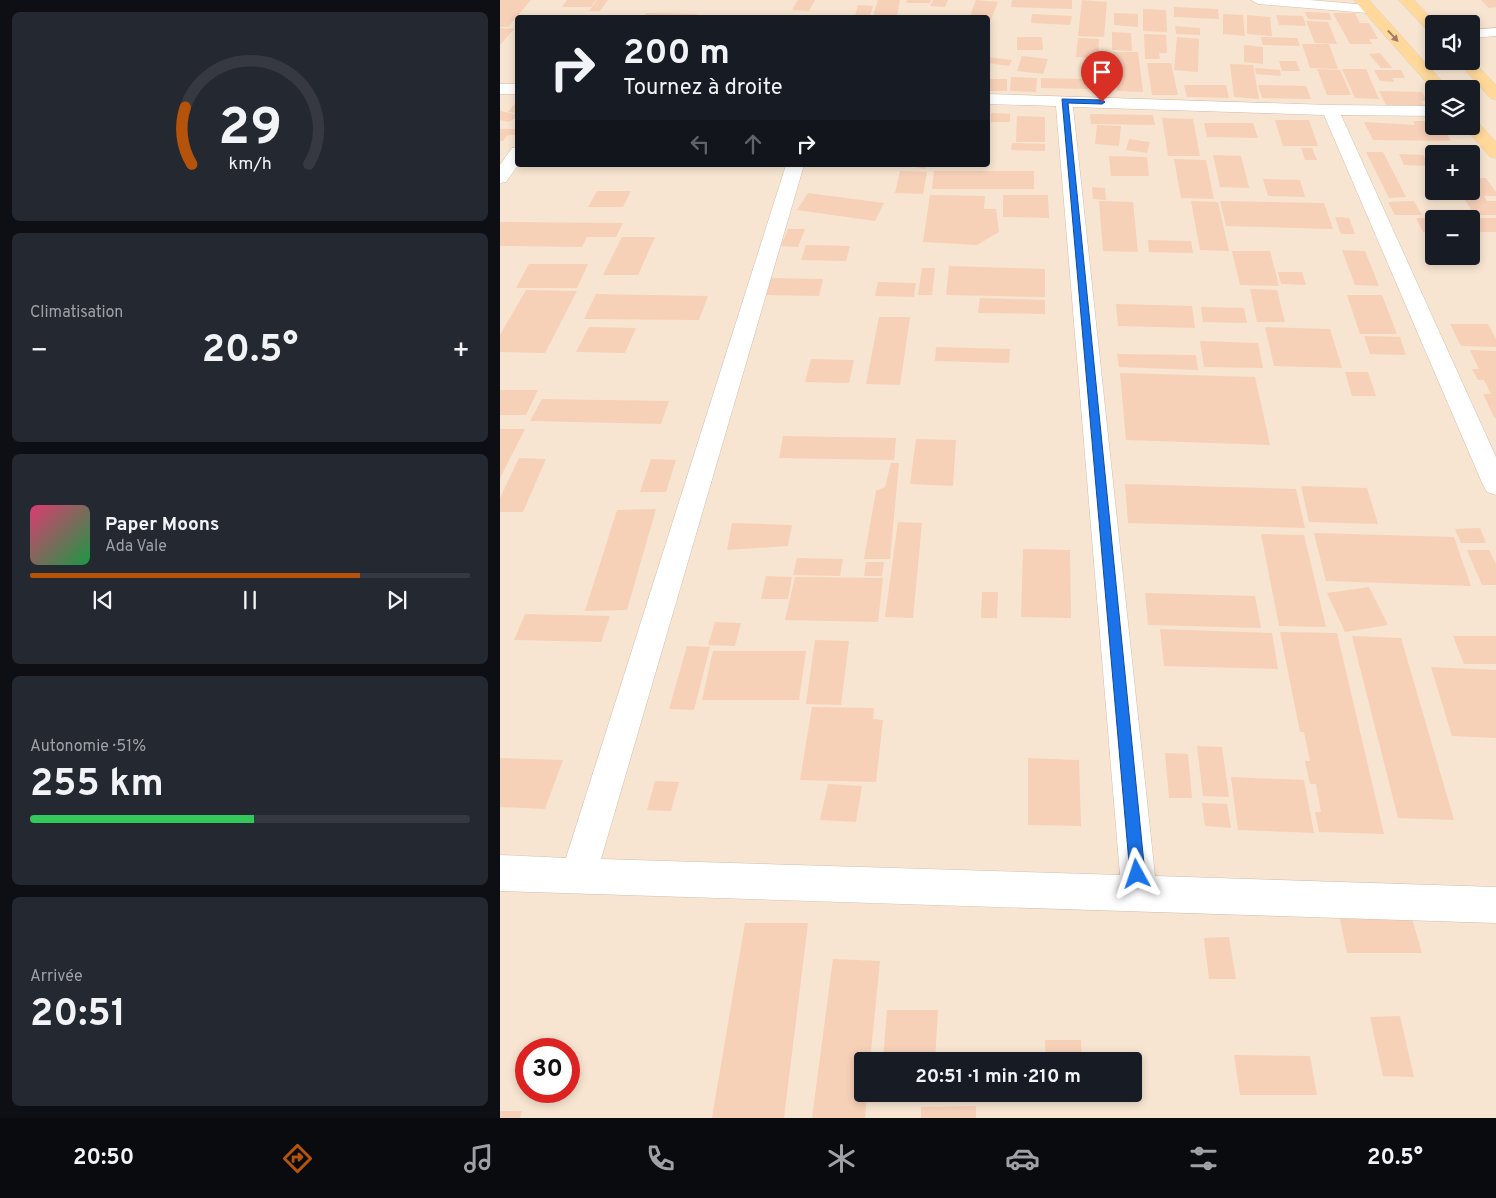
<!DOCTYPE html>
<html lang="fr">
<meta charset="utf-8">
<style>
body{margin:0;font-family:Overpass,sans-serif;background:#242831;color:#f1f3f6;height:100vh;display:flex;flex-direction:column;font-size:19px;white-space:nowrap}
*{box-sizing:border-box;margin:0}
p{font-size:16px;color:#9ea1a6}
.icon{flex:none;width:28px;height:28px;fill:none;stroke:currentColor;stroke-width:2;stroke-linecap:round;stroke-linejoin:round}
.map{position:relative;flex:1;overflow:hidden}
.sheet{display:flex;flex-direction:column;gap:12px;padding:12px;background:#0d0f14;width:500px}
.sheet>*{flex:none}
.top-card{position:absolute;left:15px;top:15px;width:475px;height:152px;border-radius:5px;box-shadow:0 2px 8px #0003;background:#171b24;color:#f1f3f6;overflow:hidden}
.tools{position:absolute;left:925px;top:15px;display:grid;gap:10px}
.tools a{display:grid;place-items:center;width:55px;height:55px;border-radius:5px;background:#171b24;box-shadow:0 2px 8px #0003;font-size:25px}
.speed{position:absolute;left:15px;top:1038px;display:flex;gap:10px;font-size:25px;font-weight:700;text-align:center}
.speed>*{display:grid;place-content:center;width:65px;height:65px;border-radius:50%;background:#171b24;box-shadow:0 2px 8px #0003;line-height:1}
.speed .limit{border:8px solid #d22;background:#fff;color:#111}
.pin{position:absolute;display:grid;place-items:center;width:42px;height:42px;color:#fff;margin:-51px -21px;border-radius:50% 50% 50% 0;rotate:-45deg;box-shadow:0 0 5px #0007}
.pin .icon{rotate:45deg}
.me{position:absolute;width:55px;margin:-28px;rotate:355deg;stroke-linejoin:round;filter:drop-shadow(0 0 4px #0008)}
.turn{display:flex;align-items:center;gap:18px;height:105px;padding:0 25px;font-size:22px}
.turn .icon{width:65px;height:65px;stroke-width:2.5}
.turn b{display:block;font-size:35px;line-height:42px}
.lanes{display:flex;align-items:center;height:48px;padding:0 25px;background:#0003;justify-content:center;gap:25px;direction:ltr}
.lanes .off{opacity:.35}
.big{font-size:38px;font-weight:700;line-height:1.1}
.sheet .card{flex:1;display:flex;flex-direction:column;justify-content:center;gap:8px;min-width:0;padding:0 18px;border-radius:8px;background:#242831}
.sheet .dial{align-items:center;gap:0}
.dial svg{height:130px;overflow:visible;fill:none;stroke:#363941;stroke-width:7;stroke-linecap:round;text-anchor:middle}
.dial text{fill:#f1f3f6;stroke:none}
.song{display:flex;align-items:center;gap:15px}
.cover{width:60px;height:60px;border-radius:8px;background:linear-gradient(135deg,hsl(340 70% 55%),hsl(140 70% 35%))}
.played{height:5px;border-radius:2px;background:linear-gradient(90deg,#b45309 75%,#363941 75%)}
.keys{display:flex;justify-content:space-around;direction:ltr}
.heat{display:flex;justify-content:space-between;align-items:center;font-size:28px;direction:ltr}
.charge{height:8px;border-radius:4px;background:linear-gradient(90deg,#34c759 51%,#363941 0)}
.trip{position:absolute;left:354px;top:1052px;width:288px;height:50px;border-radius:5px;background:#171b24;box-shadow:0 2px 8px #0003;font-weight:700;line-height:50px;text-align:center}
.dock{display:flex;height:80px;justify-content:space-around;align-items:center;background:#090b0e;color:#9ea1a6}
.dock .icon{width:35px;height:35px}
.dock .current{color:#b45309}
.dock b{font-size:22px;color:#f1f3f6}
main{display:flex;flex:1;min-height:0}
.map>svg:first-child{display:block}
</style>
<main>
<section class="sheet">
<div class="card dial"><svg viewBox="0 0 100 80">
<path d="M14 69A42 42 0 1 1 86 69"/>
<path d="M14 69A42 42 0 0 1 10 34" stroke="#b45309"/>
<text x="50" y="56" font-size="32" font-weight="700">29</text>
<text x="50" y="72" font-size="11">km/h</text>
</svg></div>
<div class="card"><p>Climatisation</p>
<div class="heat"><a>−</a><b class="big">20.5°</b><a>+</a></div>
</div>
<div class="card">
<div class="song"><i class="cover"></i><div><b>Paper Moons</b><p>Ada Vale</p></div></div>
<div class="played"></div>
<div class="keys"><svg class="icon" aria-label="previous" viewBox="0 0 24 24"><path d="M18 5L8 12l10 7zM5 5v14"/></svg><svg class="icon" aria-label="pause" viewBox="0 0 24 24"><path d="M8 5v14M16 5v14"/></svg><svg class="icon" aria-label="next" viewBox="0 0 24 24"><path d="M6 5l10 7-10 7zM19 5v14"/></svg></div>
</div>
<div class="card"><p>Autonomie · 51%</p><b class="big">255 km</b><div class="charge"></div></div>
<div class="card"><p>Arrivée</p><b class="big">20:51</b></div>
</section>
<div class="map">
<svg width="996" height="1118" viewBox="0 0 996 1118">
<rect width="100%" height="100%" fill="#fff4e4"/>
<path fill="#f7e5d1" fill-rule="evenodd" d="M0,0H996V1118H0ZM18,18H488V165H18ZM934,24H971V61H934ZM934,89H971V126H934ZM934,154H971V191H934ZM934,219H971V256H934ZM26,1049H69V1091H26ZM362,1061H632V1094H362Z"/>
<g fill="#f7d0b8">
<path d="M0,0H31L8,27H0Z"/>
<path d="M67,0H96L91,7H62Z"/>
<path d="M97,0H108L100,11H89Z"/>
<path d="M298,0H315L309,11L292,10Z"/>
<path d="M378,0H400L397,16H373Z"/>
<path d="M407,0H431L430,3H406Z"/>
<path d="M433,0H448L445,7L430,6Z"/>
<path d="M476,0L498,2L488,27V18H469Z"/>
<path d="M512,0H572V9L511,7Z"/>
<path d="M582,0L607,2L604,37L578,36Z"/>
<path d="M981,0H996V7L989,8Z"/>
<path d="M358,5L373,6L370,16H355Z"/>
<path d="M674,7L718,9L719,19L674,17Z"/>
<path d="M643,9L666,10L667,32L643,31Z"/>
<path d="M805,12L829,13L832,20L808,19Z"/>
<path d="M146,13L197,14L195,18H143Z"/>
<path d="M614,13L638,14V27L614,25Z"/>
<path d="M833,13H855L860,23H869L878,39H869L872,44H850Z"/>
<path d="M532,14L572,16L570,25L531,23Z"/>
<path d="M723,14L743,15L745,36L723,34Z"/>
<path d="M747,15L770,17L772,36L747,34Z"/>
<path d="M776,15L803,16L806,26L779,25Z"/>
<path d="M806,21L828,22L837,44L815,43Z"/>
<path d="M675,26L700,28V35L676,34Z"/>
<path d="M0,28L14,29L0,45Z"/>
<path d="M612,32L631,33L632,51L612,50Z"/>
<path d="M644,34L666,35L667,53H659L660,59H645Z"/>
<path d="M517,37H542L543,50H517Z"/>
<path d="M677,37L699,39L698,72L674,70Z"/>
<path d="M761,37L797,38L800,46L763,45Z"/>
<path d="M578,38L599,39L598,59H610L613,83H593L590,58L576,57Z"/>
<path d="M802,44H829L838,69L810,68Z"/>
<path d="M744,45L763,47V64L744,62Z"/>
<path d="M613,52H638L643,92L617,91Z"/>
<path d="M880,53L892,68H881L869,54Z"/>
<path d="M522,56L548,59L543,74L517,71Z"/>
<path d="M488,57L512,60L509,66L488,63Z"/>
<path d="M779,61H796L800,71H782Z"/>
<path d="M647,63H671L678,95H652Z"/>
<path d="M730,64L753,65L759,99L734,97Z"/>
<path d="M755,68L780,70L781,76L756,74Z"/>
<path d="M817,69L840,70L851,95H827Z"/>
<path d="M842,69H866L879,99L855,98Z"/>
<path d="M874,70H901L905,78H892L894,82L880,81Z"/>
<path d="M511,77L537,78L536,92L510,91Z"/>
<path d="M541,78L588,79V89L541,88Z"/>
<rect x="488" y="79" width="19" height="12"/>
<path d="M684,85H726L729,98L687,97Z"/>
<path d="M758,85L806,86L811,99L762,98Z"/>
<path d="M879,91L922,92L927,101H921L924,106L886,105Z"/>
<path d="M16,102H18V113L8,112Z"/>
<path d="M0,111L18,115V116L9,122L0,120Z"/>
<path d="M491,113L510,114V122H491Z"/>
<path d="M590,114L653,115L655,125L591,124Z"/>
<path d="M517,116L545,117V142H516Z"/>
<path d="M662,118L693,119L700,156H668Z"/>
<path d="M775,120H809L818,146H783Z"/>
<path d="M913,121H934V126H942L951,141L873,140L864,122L915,125Z"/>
<path d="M704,123H753L758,138L707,137Z"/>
<path d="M597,125L621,126L619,146L595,144Z"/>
<path d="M0,129H18V130L14,135H8L3,141H0Z"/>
<path d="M629,139L650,142L647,153L626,150Z"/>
<path d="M512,143L545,144V151L511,150Z"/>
<path d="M801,148H812L817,160H805Z"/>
<path d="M866,152H883L906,197L889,198Z"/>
<path d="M899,154L923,155L929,166L904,165Z"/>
<path d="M713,155L741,156L749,188L720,187Z"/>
<path d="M609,156L647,157L649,176H611Z"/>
<path d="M674,159L706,160L714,199L681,198Z"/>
<path d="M405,165H428L425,169Z"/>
<path d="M400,171L427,172L423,194L395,193Z"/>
<path d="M434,171H534V189H432Z"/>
<path d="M971,178H986L996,192V196H984L987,201H996V215H975L959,191H971Z"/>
<path d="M763,179L800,180L805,197L768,196Z"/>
<path d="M592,187L605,188L606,200L593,199Z"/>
<path d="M97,191H131L123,207H88Z"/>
<path d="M308,193L384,203L375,221L297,210Z"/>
<path d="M430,195L485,196L484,209H496L499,232L477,245L423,242Z"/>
<path d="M503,195H548L549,218L503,217Z"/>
<path d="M599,201L633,202L638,252L603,251Z"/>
<path d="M691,201L718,202L729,251L700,250Z"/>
<path d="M720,201L824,203L833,229L726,226Z"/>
<path d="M914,201L922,215H895L888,202Z"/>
<path d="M835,217L849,218L855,234H841Z"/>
<path d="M916,218H934V232H923Z"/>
<rect x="971" y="218" width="25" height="14"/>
<path d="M0,222L123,223L116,237H87L82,247L0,246Z"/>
<path d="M288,229H305L298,247L281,246Z"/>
<path d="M122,237H155L138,275H103Z"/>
<path d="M648,240L691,241L693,253L649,252Z"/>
<path d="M306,245L350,246L346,261L301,260Z"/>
<path d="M842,250L865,251L879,286L855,285Z"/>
<path d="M732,251H770L779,286L740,285Z"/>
<path d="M29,264H88L77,288H16Z"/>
<path d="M449,266L545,269V297L446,295Z"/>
<path d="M422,268H435L432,295H418Z"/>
<path d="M778,272H802L806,285L781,284Z"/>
<path d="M270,278L323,279L319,296L264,295Z"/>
<path d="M378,282L416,283L414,297L375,296Z"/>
<path d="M750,289L777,290L785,322H757Z"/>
<path d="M26,290L77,291L45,353L0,352V335Z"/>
<path d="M96,294L208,296L199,320L84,319Z"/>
<path d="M847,295H882L897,334H860Z"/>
<path d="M480,298L545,300V314L478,313Z"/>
<path d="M616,304L692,306L695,328L618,326Z"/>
<path d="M701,307L744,308L747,323L703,322Z"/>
<path d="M379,317H410L400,385L366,384Z"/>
<path d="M950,324H988L996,339V347L961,346Z"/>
<path d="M89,327L136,328L125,353L76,352Z"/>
<path d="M765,327L830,329L842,368L774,366Z"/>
<path d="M864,336L900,337L906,355L870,354Z"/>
<path d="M700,341L758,343L763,368L704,367Z"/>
<path d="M436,347L510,349L509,363L435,361Z"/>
<path d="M970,350L996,351V418L994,417L983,394H991L984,380H978L972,369H979Z"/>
<path d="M617,354L696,355L698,370L619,367Z"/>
<path d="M311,359L354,360L349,383L305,382Z"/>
<path d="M845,372H868L876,396H852Z"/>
<path d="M620,373L755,377L770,445L626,440Z"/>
<path d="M0,390H38L26,415H0Z"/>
<path d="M42,399L169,401L161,424L30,421Z"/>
<path d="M0,429H25L0,478Z"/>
<path d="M283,436L396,438L394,460L279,458Z"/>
<path d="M416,439L456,440L453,486L410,484Z"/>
<path d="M19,458L46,459L23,512H0V498Z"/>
<path d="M151,459L176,460L166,492H140Z"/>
<path d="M391,463H399L390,559H364L376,491L385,487Z"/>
<path d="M625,484L796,489L805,528L628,523Z"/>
<path d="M801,486L867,488L878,524L809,522Z"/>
<path d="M156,509L127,610L85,611L117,510Z"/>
<path d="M398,522L422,523L413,618L385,617Z"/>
<path d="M232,523L292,525L288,546L227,550Z"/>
<path d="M980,528L986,543H961L955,529Z"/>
<path d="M814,533L954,537L971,586L826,581Z"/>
<path d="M761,534L804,535L826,627L779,626Z"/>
<path d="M523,549L570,550L571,618L521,617Z"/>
<path d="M967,550H989L996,564V585H982Z"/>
<path d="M297,558L343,559L340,576L293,575Z"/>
<path d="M366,562H384L382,576H364Z"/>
<path d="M266,576L292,577L288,599H261Z"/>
<path d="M295,577L383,578L378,622L285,620Z"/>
<path d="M869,587L888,625L845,632L827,593Z"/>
<path d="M482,592H498L497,618H481Z"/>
<path d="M645,593L755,596L761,628L648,625Z"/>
<path d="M25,614L110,616L101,642L14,640Z"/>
<path d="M215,622L241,623L235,646L208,645Z"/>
<path d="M660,629L772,633L778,669L664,666Z"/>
<path d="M780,632L837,633L884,834L819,832L815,812H821L816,784H810L805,761H810L804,732H800Z"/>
<path d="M852,636L901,638L954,820L898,818Z"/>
<path d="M953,636H996V664H964Z"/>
<path d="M315,640L349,641L341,705L306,704Z"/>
<path d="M187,646L210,647L194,710L169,709Z"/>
<path d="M213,651H306L299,700H202Z"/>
<path d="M931,667L996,670V738L952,736Z"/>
<path d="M312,707L374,708L373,719L383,720L376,782L300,780Z"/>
<path d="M697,746L722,747L729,797L703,796Z"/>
<path d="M665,753L688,754L692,798H669Z"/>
<path d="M0,758L63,760L45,809L0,807Z"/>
<path d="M528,758L579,760L581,826L528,825Z"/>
<path d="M731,777L804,780L814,833L738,830Z"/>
<path d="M155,781L179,782L171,811L147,810Z"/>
<path d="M328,784L362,786L356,822L320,820Z"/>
<path d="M702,803L727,804L731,828L705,826Z"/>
<path d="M840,919H912L922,953H847Z"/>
<path d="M245,923H308L284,1118H212Z"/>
<path d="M729,937L736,979H709L704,938Z"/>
<path d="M333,959L380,961L370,1061H362V1094H367L365,1118H312Z"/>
<path d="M387,1010H438L435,1061H383Z"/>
<path d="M900,1016L914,1077L883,1076L870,1017Z"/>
<path d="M545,1040H581L582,1061H546Z"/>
<path d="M734,1055L810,1056L817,1095H740Z"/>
<rect x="380" y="1094" width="54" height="7"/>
<path d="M476,1106V1118H421V1107Z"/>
<path d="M0,1111H22L20,1118H0Z"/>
</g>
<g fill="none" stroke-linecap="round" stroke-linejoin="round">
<g stroke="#d4bdab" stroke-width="1">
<g id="minor">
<path d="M751,0H810L868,5L873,6L875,9L873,12L868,13L758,4Z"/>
<path d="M996,28V36L971,38V30Z"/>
<rect x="0" y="84" width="18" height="10"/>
<path d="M488,94L830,105L934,106V116L841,115L996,457V495L987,492L983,485L824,115L573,107L655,876L996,887V923L0,891V855L66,858L286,165H304L101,859L620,875L556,106L488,104Z"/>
<path d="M18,147V165L6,182L0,183V165L12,148Z"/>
</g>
</g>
<g stroke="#dcd4cf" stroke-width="1">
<g id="major">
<path d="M854,0H869L949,89H934V91Z"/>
<path d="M899,0H914L937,24H934V33L929,32Z"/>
<path d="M971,59L996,85V100L990,98L957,61H971Z"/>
<path d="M971,120L977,121L996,142V158L990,157L963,126H971Z"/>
</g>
</g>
<use href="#minor" fill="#fff" fill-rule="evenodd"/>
<use href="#major" fill="#ffd89a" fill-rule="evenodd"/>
</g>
<defs><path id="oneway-solid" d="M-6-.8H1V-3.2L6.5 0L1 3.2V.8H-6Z" transform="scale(1.25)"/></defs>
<use fill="#a27e5f" href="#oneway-solid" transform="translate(893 36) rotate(47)"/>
<path fill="#1a73e8" stroke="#114b97" d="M562,99L602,100L605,102L602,104L568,103L645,874L643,879L637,882L632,879L630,874Z"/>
</svg>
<div class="tools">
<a><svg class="icon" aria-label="sound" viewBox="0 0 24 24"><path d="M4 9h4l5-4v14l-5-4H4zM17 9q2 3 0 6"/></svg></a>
<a><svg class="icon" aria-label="layers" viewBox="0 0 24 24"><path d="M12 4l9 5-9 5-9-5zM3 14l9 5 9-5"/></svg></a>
<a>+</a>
<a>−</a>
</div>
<div class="speed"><div class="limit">30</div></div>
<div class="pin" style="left:602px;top:102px;background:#d93025"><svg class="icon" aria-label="arrive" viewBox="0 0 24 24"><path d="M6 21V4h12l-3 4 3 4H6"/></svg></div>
<svg class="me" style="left:637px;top:874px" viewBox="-20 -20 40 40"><path d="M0-17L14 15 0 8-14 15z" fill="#1a73e8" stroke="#fff" stroke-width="4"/></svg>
<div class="trip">20:51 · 1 min · 210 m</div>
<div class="top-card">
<div class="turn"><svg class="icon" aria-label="right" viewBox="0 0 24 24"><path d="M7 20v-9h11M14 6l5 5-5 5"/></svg><div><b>200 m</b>Tournez à droite</div></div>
<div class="lanes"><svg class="icon off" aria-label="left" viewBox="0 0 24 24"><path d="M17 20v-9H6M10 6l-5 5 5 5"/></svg><svg class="icon off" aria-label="ahead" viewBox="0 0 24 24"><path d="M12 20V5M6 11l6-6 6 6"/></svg><svg class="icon" aria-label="right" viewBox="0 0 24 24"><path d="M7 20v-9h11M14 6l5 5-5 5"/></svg></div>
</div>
</div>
</main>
<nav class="dock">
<b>20:50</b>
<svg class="icon current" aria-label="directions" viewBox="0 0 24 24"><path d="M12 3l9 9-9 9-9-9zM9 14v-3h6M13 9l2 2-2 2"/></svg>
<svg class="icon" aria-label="music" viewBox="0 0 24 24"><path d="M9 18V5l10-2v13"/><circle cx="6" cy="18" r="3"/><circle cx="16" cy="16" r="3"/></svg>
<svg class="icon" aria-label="phone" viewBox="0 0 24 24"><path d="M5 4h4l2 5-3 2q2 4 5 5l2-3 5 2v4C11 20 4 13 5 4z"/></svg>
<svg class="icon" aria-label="climate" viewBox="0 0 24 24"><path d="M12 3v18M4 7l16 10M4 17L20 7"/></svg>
<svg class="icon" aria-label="car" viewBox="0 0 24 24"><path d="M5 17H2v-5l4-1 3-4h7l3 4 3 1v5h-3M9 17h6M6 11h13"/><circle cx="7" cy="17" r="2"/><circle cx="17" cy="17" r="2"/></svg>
<svg class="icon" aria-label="filters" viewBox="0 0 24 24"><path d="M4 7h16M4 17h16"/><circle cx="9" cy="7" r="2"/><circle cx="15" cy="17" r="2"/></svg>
<b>20.5°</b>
</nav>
